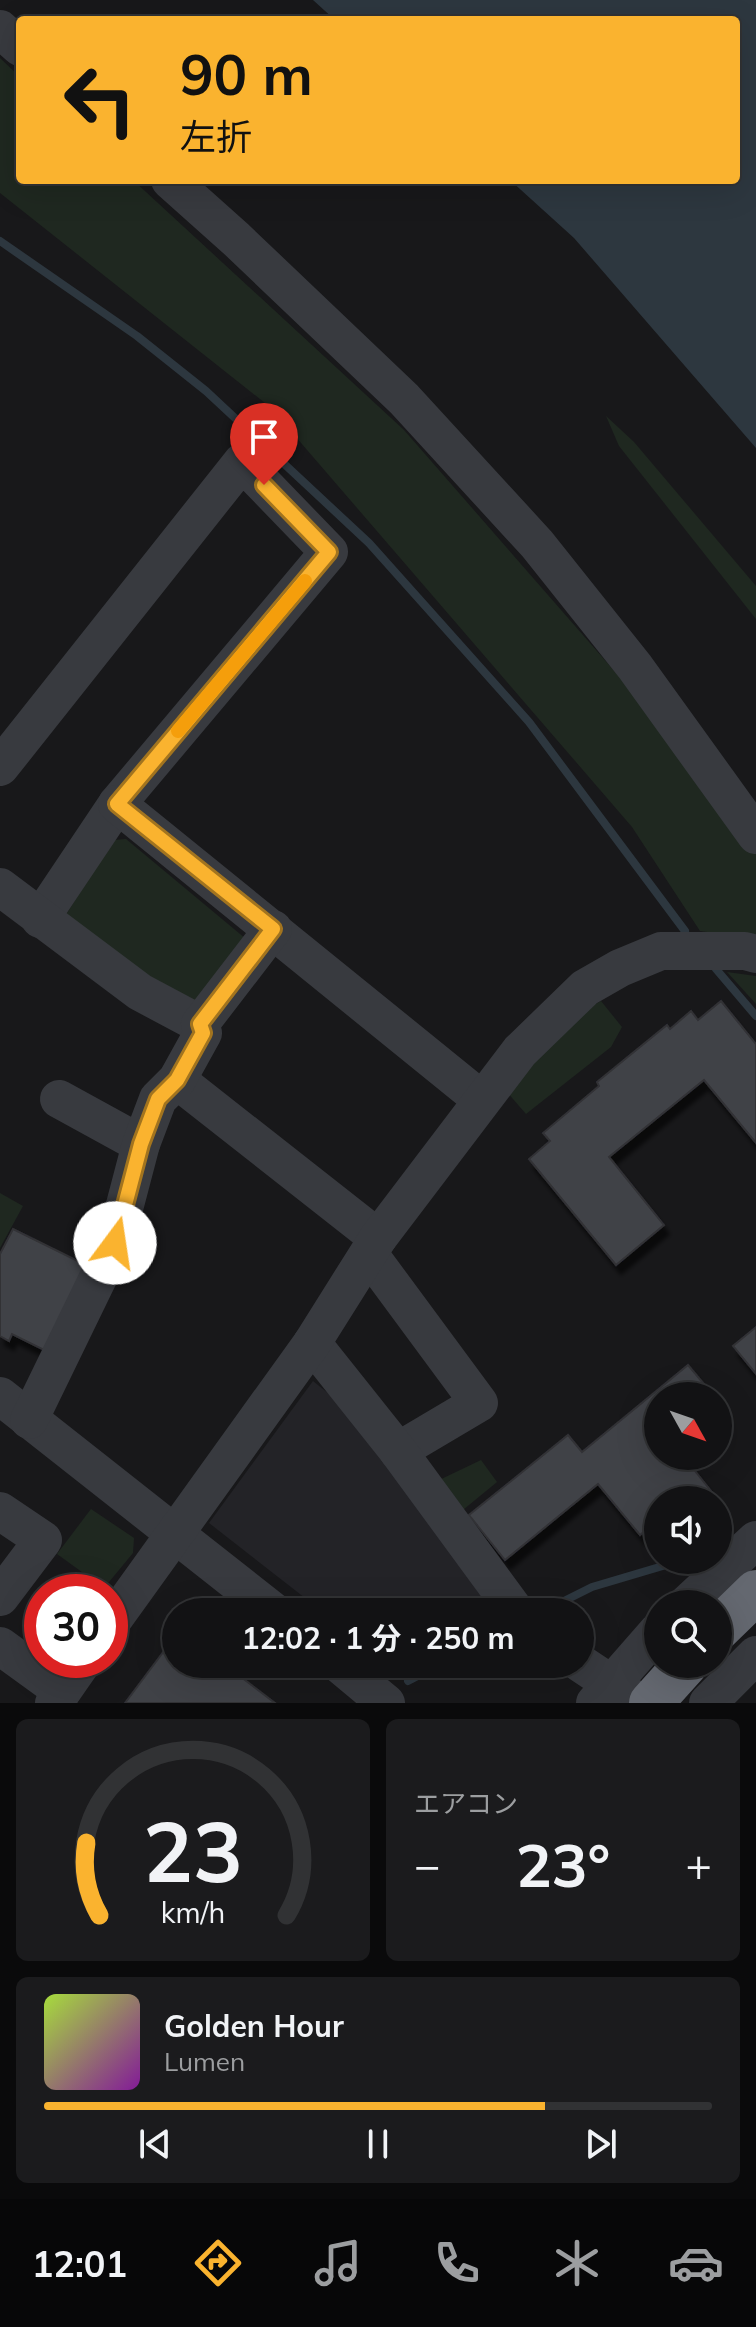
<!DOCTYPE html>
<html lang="ja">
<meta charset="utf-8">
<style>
body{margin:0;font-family:Mulish,"Noto Sans JP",sans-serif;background:#1b1b1d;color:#f1f3f6;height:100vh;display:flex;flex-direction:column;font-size:30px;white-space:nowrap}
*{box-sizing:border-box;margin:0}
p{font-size:26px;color:#9c9ea0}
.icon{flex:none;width:44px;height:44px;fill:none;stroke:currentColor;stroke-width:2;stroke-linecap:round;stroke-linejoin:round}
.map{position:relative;height:1703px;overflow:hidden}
.panel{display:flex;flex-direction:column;gap:16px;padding:16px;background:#0a0a0b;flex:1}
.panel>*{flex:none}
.banner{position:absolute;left:16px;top:16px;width:724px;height:168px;border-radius:8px;box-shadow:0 8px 32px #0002,0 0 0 2px #313234;background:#fab32f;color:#111;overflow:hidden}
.needle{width:52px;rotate:130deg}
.controls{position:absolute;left:644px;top:1382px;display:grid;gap:16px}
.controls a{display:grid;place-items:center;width:88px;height:88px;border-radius:50%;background:#121214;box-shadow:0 8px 32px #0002,0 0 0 2px #313234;font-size:40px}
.speed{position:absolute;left:24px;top:1574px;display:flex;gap:16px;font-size:40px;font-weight:700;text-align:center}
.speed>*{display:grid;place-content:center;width:104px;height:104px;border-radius:50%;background:#121214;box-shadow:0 8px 32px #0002,0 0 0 2px #313234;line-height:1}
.speed .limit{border:12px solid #d22;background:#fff;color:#111}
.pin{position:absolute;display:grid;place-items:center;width:68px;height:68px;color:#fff;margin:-82px -34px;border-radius:50% 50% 50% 0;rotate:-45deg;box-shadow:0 0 8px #0007}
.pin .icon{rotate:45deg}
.me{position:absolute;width:88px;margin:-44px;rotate:14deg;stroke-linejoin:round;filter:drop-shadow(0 0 6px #0008)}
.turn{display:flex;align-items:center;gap:28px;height:168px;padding:0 32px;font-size:36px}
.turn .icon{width:104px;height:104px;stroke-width:2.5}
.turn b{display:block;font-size:56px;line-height:68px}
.big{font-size:60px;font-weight:700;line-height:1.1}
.panel .widget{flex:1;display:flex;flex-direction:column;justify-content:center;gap:12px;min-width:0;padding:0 28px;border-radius:12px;background:#1b1b1d}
.panel .dial{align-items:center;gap:0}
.dial svg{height:208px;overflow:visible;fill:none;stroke:#313234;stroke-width:7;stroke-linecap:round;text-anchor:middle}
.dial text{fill:#f1f3f6;stroke:none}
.song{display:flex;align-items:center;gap:24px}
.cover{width:96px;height:96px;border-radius:12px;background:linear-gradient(135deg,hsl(80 70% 55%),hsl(290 70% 35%))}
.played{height:8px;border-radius:4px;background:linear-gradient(90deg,#fab32f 75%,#313234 75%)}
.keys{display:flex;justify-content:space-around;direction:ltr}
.heat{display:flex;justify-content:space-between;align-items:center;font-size:44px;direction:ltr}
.panel .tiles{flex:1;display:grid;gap:16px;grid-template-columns:1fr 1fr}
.widget:last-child{grid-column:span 2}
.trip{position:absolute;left:162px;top:1598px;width:432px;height:80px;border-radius:40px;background:#121214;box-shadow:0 8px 32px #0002,0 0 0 2px #313234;font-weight:700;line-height:80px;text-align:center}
.tabs{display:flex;height:128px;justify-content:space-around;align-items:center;background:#070708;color:#9c9ea0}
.tabs .icon{width:56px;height:56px}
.tabs .current{color:#fab32f}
.tabs b{font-size:36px;color:#f1f3f6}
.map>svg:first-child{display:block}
</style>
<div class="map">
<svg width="756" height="1703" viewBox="0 0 756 1703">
<defs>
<filter id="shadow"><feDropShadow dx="5" dy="9" stdDeviation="2" flood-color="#0009"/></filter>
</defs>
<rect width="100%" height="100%" fill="#18181a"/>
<g fill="#232327">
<path d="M313,1381L344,1406L493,1612H323L209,1523Z"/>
<path d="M390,1664H430L406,1677Z"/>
</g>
<g fill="#1f2820">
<path d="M0,58L20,77V180H133L404,430L679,745L756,850V939L700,931L632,827L270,407L0,193Z"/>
<path d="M606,416L634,442L756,586V619L619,446Z"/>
<path d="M126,839L252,944L197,1010L65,916L114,840Z"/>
<path d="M727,972L756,976V1004Z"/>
<path d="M601,1001L622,1027L611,1047L526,1114L507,1092L582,1011Z"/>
<path d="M0,1193L23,1206L0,1248Z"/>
<path d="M481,1460L497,1482L458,1514L435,1482Z"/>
<path d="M91,1509L134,1538L133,1553L104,1588L57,1554Z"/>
</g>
<path fill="#2d373f" d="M313,0H756V448L574,238L510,180H736V20H335Z"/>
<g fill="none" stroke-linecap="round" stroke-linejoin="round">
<g stroke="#2d373f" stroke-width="8">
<path d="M0,241L137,336L206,391L369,543L529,722L685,931"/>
<path d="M716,969L756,1016"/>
<path d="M542,1612L592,1587L683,1560"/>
<path d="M408,1681L441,1664"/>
</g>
</g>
<g fill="#414347" stroke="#313136" stroke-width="2" filter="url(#shadow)">
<path d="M721,1001L756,1044V1143L704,1080L609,1157L664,1225L616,1265L529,1159L550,1141L543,1133L599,1086L597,1082L667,1025L670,1029L691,1011L698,1020Z"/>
<path d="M13,1229L88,1266L46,1351L12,1334L9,1341L0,1336V1254Z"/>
<path d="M756,1327V1374L733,1346Z"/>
<path d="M688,1365L714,1396H658V1456H683L719,1501L658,1500V1520L640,1535L598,1484L505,1560L469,1515L568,1435L582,1452Z"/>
<path d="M176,1635V1664H224L275,1703H125Z"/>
</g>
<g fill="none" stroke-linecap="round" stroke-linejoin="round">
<g stroke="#383a3f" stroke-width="38">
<path d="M0,29L20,47"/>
<path d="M170,180L236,239L404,399L537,544L635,667L756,835"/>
<path d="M0,767L242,462L329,552L117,804L40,919"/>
<path d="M117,804L482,1100"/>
<path d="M0,887L140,992L200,1024"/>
<path d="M177,1080L378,1238"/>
<path d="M59,1099L141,1144"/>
<path d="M369,1254L479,1403L398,1451"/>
<path d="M312,1343L398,1451L516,1612"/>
<path d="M0,1396L274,1612"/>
<path d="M29,1420L115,1243L141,1144L158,1099L177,1080L203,1033L200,1024L273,929"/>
<path d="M0,1511L43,1540L0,1597"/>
<path d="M687,1604L756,1540"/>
<path d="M110,1624L312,1343L378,1238L520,1051L585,988L620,968L661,951H745L756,954"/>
<path d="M0,1646L62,1691"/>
<path d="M580,1663L631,1697"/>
<path d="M339,1664L386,1703"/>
<path d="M54,1703L84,1660"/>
<path d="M595,1703L658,1631"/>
<path d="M708,1703L756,1655"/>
</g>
<g stroke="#646870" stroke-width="44">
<path d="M718,1629L756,1592"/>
<path d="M651,1703L686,1664"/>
</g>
</g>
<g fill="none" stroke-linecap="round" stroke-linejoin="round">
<g stroke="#a2741f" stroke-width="20">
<path id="route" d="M115,1243L141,1144L158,1099L177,1080L203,1033L200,1024L273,929L117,804L329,552L264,485"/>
</g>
<use href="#route" stroke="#fab32f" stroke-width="14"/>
<path stroke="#f59e0b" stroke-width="14" d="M178,731L305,581"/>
</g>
</svg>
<div class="controls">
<a><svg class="needle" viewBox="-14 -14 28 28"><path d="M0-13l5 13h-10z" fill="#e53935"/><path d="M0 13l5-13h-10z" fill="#9c9ea0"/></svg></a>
<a><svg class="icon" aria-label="sound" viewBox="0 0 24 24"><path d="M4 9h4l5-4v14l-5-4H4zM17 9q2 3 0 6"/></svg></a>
<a><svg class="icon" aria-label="search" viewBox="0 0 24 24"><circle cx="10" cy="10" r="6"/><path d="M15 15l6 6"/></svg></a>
</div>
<div class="speed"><div class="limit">30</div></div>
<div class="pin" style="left:264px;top:485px;background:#d93025"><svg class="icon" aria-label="arrive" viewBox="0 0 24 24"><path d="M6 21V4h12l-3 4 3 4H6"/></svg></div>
<svg class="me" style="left:115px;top:1243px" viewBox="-20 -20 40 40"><circle r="19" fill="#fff"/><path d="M0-13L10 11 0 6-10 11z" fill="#fab32f"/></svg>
<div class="trip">12:02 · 1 分 · 250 m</div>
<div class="banner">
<div class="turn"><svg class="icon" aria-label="left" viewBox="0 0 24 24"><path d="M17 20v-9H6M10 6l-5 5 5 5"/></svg><div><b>90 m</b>左折</div></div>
</div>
</div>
<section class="panel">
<div class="tiles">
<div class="widget dial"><svg viewBox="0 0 100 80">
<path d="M14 69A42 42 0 1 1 86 69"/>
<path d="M14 69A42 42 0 0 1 9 41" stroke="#fab32f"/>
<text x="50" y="56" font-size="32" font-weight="700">23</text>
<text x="50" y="72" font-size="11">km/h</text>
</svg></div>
<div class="widget"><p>エアコン</p>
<div class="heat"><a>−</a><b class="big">23°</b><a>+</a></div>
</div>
<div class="widget">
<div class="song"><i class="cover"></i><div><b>Golden Hour</b><p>Lumen</p></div></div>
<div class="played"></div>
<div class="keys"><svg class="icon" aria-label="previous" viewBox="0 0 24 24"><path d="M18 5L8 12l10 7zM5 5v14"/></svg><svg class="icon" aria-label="pause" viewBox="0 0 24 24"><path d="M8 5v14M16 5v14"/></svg><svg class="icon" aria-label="next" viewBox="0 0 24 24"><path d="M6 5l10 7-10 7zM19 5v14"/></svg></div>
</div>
</div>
</section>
<nav class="tabs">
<b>12:01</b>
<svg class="icon current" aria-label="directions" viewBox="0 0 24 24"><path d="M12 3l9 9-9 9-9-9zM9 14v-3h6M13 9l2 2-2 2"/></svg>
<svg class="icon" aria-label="music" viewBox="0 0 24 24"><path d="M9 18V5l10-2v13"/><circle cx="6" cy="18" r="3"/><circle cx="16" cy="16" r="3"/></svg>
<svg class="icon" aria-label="phone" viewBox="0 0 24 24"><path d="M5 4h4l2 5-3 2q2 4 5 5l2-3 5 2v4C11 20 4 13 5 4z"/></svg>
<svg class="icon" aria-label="climate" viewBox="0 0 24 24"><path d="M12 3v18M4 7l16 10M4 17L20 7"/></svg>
<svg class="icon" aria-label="car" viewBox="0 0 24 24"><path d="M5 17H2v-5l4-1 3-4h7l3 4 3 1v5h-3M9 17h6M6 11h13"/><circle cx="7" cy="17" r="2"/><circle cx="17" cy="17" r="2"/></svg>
</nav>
